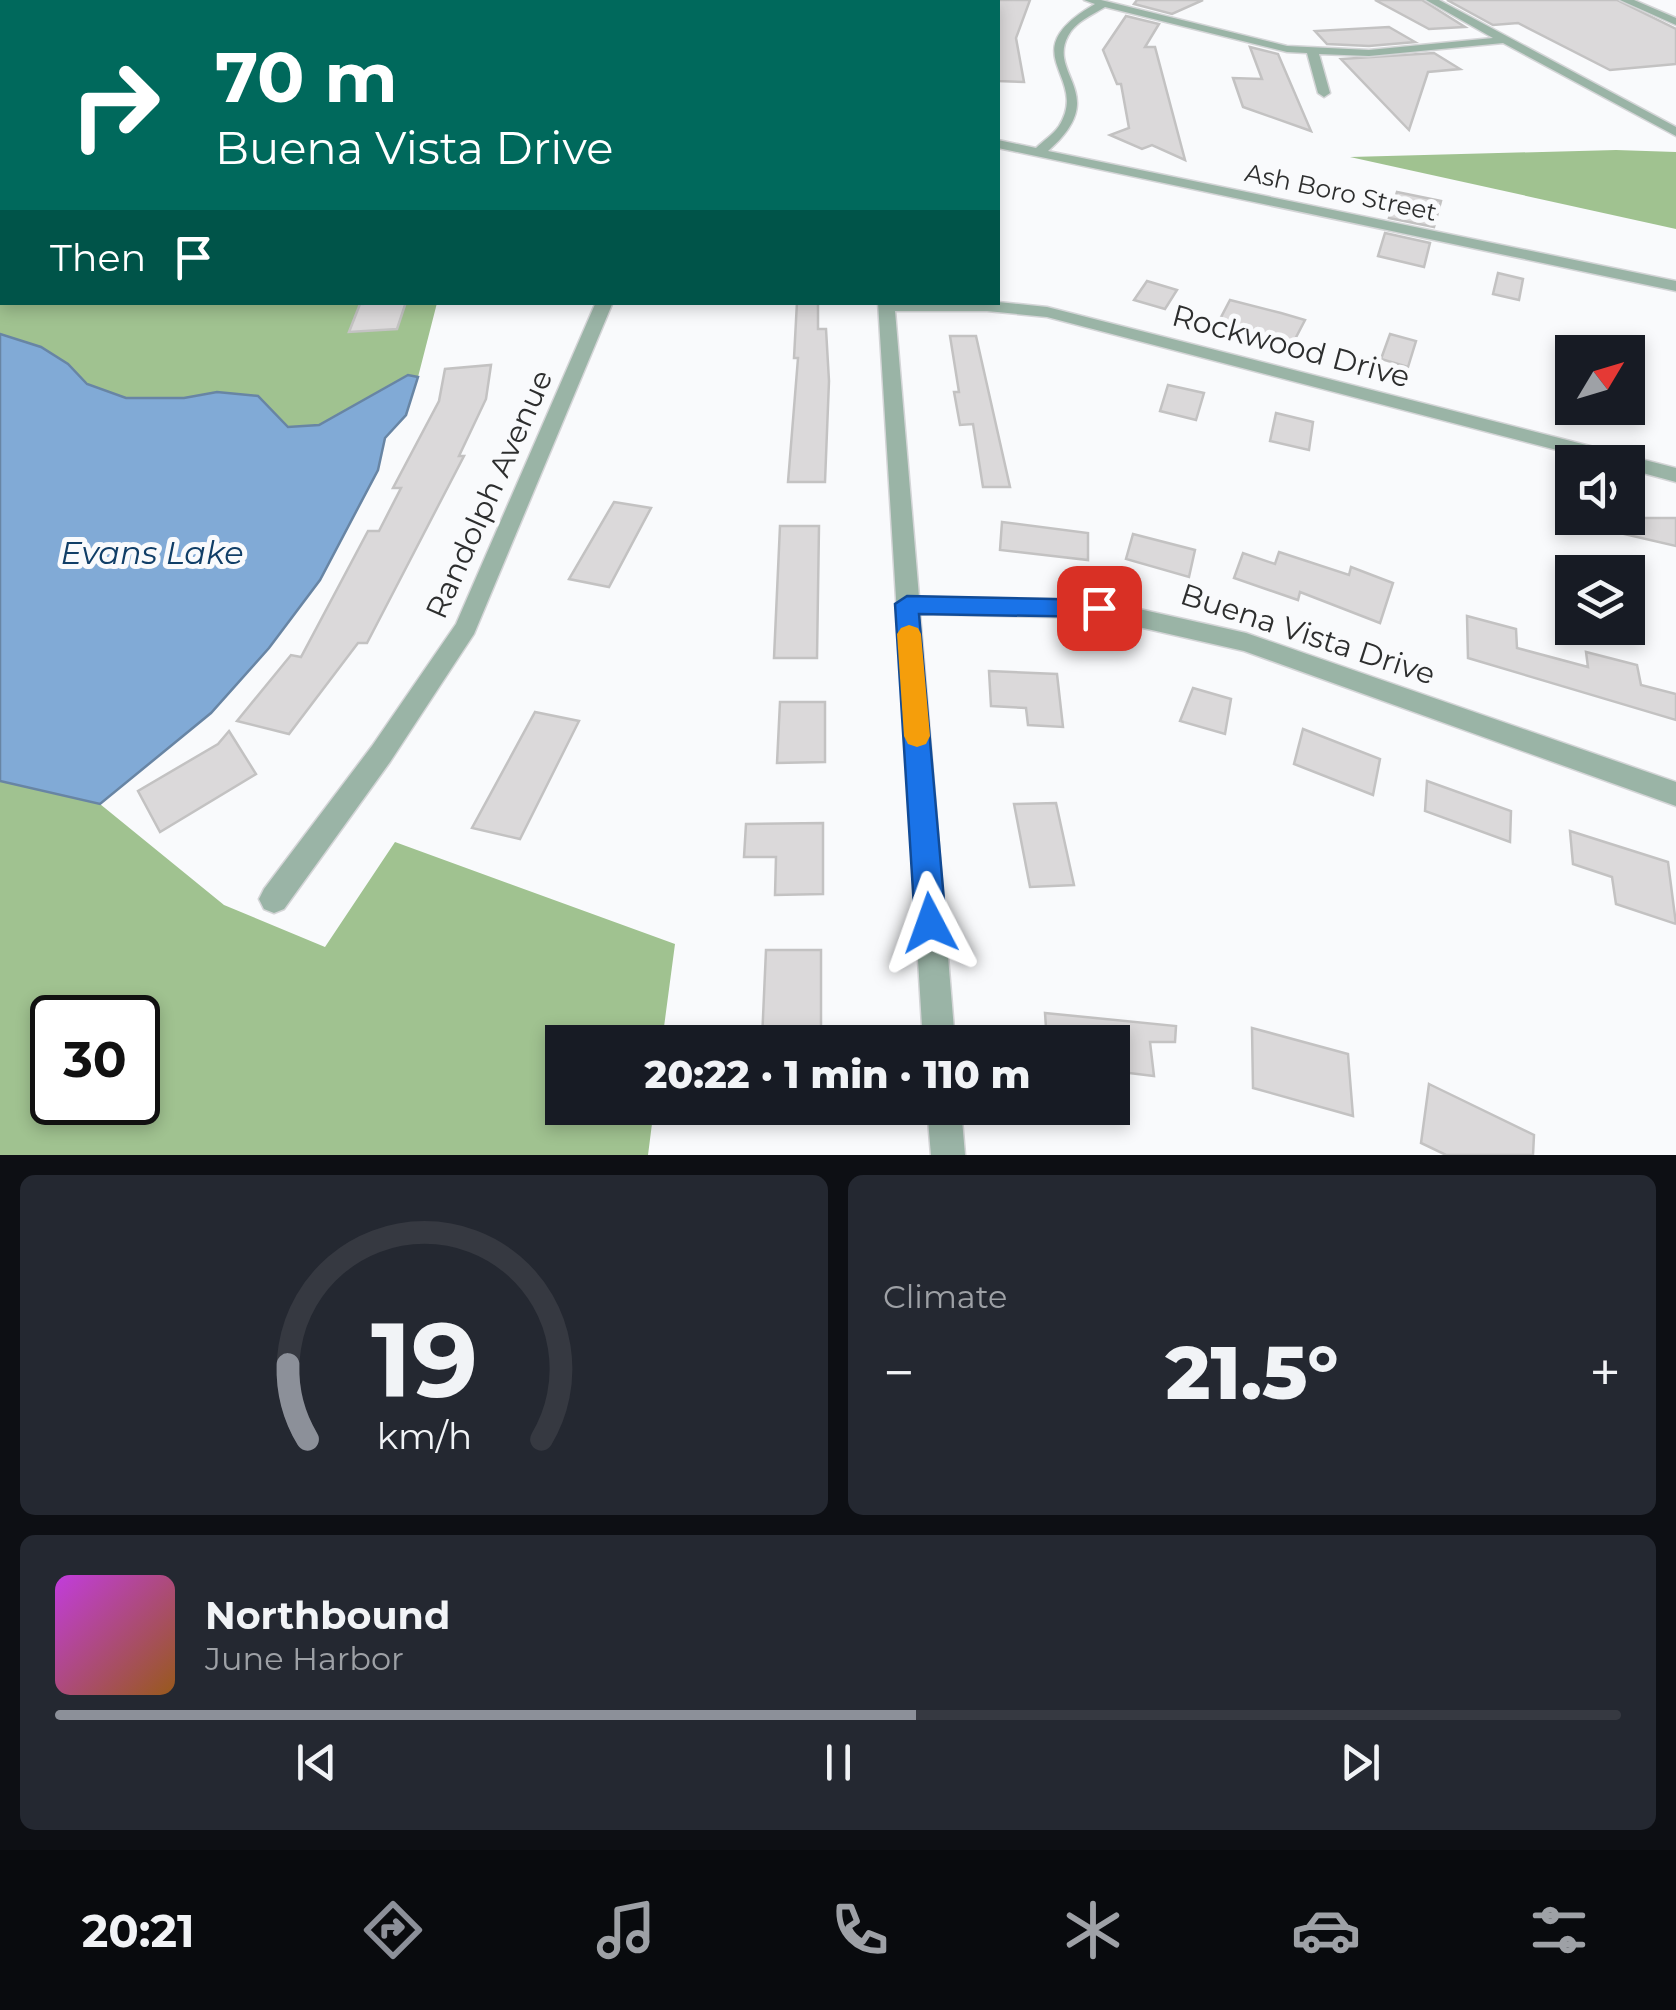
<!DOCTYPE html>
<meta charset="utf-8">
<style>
body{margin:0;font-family:Montserrat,sans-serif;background:#242831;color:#f1f3f6;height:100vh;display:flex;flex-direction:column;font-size:38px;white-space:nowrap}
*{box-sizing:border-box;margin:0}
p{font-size:32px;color:#9ea1a6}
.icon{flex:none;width:55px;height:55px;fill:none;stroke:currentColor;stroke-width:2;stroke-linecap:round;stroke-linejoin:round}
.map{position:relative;height:1155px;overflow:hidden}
.details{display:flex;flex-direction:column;gap:20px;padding:20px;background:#0d0f14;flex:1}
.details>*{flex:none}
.banner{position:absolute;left:0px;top:0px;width:1000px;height:305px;box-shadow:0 5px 15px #0003;background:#00695c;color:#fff;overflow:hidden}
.needle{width:65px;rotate:52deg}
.tools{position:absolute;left:1555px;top:335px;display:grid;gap:20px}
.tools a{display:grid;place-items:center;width:90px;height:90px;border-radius:0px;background:#171b24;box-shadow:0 5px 15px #0003;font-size:50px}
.speed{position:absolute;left:30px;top:995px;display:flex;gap:20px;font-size:50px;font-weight:700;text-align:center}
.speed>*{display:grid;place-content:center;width:130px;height:130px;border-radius:50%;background:#171b24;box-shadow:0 5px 15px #0003;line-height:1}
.speed .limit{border:5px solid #111;border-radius:15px;background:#fff;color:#111}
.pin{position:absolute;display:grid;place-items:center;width:85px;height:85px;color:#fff;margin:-42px;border-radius:20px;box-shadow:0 5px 15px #0006}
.me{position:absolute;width:110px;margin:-55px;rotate:356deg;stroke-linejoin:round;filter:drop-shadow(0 0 8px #0008)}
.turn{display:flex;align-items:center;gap:35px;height:210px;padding:0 50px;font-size:45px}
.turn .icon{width:130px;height:130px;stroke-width:2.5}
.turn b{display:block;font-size:70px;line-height:85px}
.then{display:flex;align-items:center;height:95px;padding:0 50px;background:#0003;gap:20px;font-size:38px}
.big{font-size:75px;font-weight:800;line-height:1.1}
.details .card{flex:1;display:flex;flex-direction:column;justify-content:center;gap:15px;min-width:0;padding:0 35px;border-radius:15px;background:#242831}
.details .dial{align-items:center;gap:0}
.dial svg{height:260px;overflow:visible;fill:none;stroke:#363941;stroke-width:7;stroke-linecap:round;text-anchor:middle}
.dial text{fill:#f1f3f6;stroke:none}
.song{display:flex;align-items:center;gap:30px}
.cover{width:120px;height:120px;border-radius:15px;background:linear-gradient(135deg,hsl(290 70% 55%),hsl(30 70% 35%))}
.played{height:10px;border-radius:5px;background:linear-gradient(90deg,#8c9099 55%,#363941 55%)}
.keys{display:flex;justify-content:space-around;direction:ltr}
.heat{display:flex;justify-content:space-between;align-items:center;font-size:55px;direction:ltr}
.details .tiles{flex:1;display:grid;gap:20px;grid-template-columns:1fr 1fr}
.card:last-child{grid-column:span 2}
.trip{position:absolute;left:545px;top:1025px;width:585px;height:100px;border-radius:0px;background:#171b24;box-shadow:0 5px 15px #0003;font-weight:800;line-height:100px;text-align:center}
.tabs{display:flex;height:160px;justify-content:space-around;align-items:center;background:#090b0e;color:#9ea1a6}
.tabs .icon{width:70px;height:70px}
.tabs .selected{color:#8c9099}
.tabs b{font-size:45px;color:#f1f3f6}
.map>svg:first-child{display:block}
</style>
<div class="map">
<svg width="1676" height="1155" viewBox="0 0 1676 1155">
<rect width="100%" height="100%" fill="#f9fafc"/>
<g fill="#a0c290" fill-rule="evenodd">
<path d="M0,0L127,2H2V302L437,303L418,377L407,376L319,425L287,427L258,396L217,392L184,398H126L87,384L68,364L41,347L0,334Z"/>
<path d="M1616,150L1676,152V229L1350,157Z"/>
<path d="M0,781L100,804L224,905L325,947L395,842L675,944L662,1042H562V1108H654L648,1155H0ZM52,1018H138V1102H52Z"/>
</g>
<path fill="#81aad6" stroke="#6885a4" stroke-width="2.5" d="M0,334L41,347L68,364L87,384L126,398H184L217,392L258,396L288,427L319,425L408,375L418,377L406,415L385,438L378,470L320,580L269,648L211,713L100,804L0,781Z"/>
<g fill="#dbd9da" stroke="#c3c2c2" stroke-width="2.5">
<path d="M998,0H1030L1016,38L1024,82L998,81Z"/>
<path d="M1137,0H1203L1172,14L1134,4Z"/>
<path d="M1375,0H1422L1465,27L1429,29Z"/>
<path d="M1447,0H1617L1676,29V64L1610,70L1518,23L1493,25Z"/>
<path d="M1126,16L1159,24L1145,47H1155L1185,160L1152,145L1142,149L1110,135L1129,128L1121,84H1117L1103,50Z"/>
<path d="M1389,27L1415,42L1369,46L1327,44L1315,31Z"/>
<path d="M1250,47L1278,54L1311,131L1243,107L1233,78L1262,79Z"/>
<path d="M1434,53L1460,69L1428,72L1409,130L1341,59Z"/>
<path d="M1397,192L1441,201L1434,227L1389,218Z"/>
<path d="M1385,233L1430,243L1424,267L1378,256Z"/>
<path d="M1498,273L1523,279L1519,300L1493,294Z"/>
<path d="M1147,281L1177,290L1165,309L1134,300Z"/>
<path d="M1230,300L1281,313L1305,320L1293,343L1218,323Z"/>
<path d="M406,302L397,329L349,332L360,304Z"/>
<path d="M797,302H818V329H826L829,381L825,482H788L798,358H794Z"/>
<path d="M1390,334L1416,341L1408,367L1381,359Z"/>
<path d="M950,336H976L1010,487H983L973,424L960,425L954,392H959Z"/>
<path d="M491,365L486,399L459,456H464L367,643H358L289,734L237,721L291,655L301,657L368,531H379L401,488H393L439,401L445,369Z"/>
<path d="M1168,385L1204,393L1196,420L1160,411Z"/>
<path d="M1276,413L1313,422L1309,450L1270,441Z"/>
<path d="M614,502L651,508L609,587L569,579Z"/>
<path d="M1595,518H1676V546L1594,527Z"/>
<path d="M1002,522L1088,533V560L1000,550Z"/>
<path d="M780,526H819L817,658H774Z"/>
<path d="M1133,534L1195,550L1189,577L1126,559Z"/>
<path d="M1279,552L1349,575L1351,567L1393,583L1380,623L1300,592L1298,600L1234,578L1243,553L1275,564Z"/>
<path d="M1467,616L1516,629L1517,648L1588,667L1586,652L1637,665L1641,685L1676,694V720L1468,658Z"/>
<path d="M989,671L1057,674L1063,727L1028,725L1026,708L991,706Z"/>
<path d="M1193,688L1231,699L1225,734L1180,721Z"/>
<path d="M780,702H825V762L777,763Z"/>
<path d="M535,712L579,721L520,839L472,828Z"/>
<path d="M1303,729L1380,759L1373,795L1294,764Z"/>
<path d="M229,731L256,774L160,832L138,791L218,744Z"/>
<path d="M1427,781L1511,811L1510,842L1425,811Z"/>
<path d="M1056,803L1074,885L1030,887L1014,804Z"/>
<path d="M823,823V894L775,895L776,857H744L746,824Z"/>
<path d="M1570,831L1668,862L1676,924L1616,904L1612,877L1573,864Z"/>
<path d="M766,950H821V1040H762Z"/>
<path d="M1045,1013L1176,1026L1175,1042H1150L1154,1076L1112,1071V1042H1047Z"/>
<path d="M1252,1028L1348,1054L1353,1116L1253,1088Z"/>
<path d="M1429,1084L1534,1135L1533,1155H1446L1421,1143Z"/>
</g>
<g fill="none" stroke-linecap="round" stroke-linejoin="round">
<g stroke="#d4d5d7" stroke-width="3">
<g id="minor">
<path d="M481,0H500L501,2H484Z"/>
<path d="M1084,0H1101L1287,46L1369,50L1493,38L1426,0H1439L1676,127V136L1503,43L1369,56L1319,54L1330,93L1324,97L1318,93L1307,53L1287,52L1105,7C1092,15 1075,22 1068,36C1047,75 1112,95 1048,151L1676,281V291L998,148V140L1036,148C1043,141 1053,135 1059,126C1091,75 1009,54 1095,4Z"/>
<path d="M1620,0H1634L1676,18V25Z"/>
<path d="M596,302H613L474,634L390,762L284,909L274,913L264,909L259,899L264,889L372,746L456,624Z"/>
<path d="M878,302H998L1047,307L1676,468V482L1628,469V462H1603L1047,317L987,311H895L919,597L1099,600L1246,633L1676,782V806L1244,651L1099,618L920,614L955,1042H923Z"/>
<path d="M927,1108H961L965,1155H931Z"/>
</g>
</g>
<use href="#minor" fill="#9ab4a6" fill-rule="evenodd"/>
</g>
<path fill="#1a73e8" stroke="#114b97" stroke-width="2.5" d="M907,596L1099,600L1111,608L1099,617L919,614L946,923L941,933L930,938L920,933L915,923L895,604Z"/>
<path fill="#f59e0b" d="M909,625L918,628L921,634L930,736L926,744L917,747L908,744L904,736L897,634L901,628Z"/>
<g text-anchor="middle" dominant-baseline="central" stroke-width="10" stroke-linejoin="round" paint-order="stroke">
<g font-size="25" fill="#2d2e2e" stroke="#f9fafc">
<text transform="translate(1341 192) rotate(12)">Ash Boro Street</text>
</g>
<g font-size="30" fill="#2d2e2e" stroke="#f9fafc">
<text transform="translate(1291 346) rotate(15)">Rockwood Drive</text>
<text transform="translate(489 494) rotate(-66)">Randolph Avenue</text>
<text transform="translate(1308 634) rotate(18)">Buena Vista Drive</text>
</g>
<g font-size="32" font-style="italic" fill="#103e67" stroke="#f9fafc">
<text x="152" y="552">Evans Lake</text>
</g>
</g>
</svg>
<div class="tools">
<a><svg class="needle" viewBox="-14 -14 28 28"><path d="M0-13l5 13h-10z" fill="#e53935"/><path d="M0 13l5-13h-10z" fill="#9ea1a6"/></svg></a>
<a><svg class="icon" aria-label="sound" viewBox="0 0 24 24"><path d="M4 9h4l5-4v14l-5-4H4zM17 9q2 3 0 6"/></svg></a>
<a><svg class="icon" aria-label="layers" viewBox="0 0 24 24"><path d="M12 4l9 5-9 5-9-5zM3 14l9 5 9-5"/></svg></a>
</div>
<div class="speed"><div class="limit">30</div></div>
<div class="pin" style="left:1099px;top:608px;background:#d93025"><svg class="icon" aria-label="arrive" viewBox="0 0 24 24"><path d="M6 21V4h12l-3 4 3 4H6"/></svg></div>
<svg class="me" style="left:930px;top:923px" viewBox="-20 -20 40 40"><path d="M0-17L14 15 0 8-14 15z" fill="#1a73e8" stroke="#fff" stroke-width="4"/></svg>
<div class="trip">20:22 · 1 min · 110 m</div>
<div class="banner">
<div class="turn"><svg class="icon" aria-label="right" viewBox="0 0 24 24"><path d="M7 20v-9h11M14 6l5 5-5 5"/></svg><div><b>70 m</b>Buena Vista Drive</div></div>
<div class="then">Then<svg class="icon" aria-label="arrive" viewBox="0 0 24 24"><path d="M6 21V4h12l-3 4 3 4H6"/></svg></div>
</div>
</div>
<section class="details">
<div class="tiles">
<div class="card dial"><svg viewBox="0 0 100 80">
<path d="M14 69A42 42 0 1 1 86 69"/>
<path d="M14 69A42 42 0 0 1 8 46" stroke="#8c9099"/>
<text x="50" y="56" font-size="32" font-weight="700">19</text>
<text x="50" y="72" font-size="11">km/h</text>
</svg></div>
<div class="card"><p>Climate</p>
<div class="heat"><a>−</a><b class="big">21.5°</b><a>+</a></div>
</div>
<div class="card">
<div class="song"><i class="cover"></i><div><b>Northbound</b><p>June Harbor</p></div></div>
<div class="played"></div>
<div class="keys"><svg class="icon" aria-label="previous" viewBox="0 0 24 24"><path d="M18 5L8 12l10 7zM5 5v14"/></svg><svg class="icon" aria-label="pause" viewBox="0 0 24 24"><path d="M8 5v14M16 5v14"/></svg><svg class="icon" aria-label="next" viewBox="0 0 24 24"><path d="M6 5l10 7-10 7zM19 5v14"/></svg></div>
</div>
</div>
</section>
<nav class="tabs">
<b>20:21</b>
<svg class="icon selected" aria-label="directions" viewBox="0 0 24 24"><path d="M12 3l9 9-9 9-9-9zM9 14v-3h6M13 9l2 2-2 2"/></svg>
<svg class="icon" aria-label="music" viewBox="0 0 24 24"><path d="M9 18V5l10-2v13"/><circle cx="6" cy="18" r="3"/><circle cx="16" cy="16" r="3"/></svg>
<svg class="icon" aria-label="phone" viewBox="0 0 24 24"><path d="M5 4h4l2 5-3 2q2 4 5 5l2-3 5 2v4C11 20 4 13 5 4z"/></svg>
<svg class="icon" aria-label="climate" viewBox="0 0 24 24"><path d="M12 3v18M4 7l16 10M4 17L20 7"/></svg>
<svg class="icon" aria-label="car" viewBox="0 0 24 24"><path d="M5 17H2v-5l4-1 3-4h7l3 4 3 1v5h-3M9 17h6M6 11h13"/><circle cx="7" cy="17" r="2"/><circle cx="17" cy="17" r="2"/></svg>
<svg class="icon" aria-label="filters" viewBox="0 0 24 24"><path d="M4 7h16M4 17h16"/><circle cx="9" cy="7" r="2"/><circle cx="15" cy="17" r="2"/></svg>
</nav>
